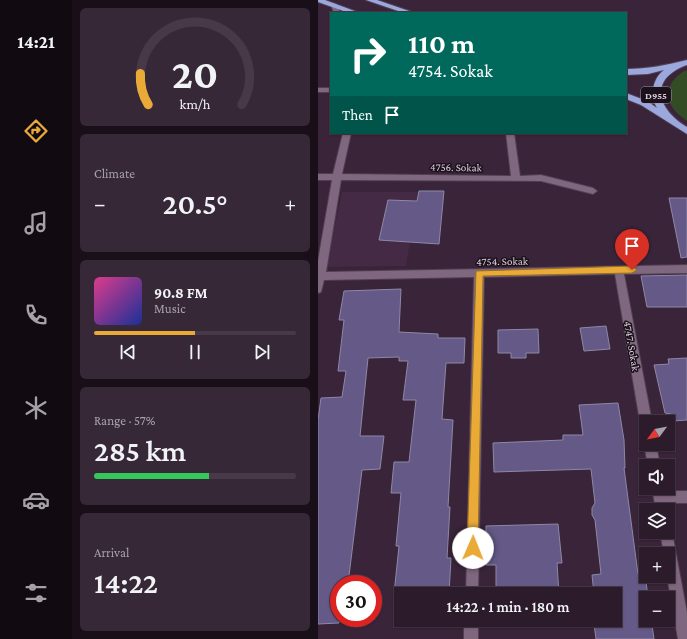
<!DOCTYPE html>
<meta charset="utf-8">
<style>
body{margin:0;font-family:"Crimson Pro",serif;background:#372837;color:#f1f3f6;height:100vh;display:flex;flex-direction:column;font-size:15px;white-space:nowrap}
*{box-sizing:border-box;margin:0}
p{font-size:13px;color:#a6a1a9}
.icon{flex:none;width:22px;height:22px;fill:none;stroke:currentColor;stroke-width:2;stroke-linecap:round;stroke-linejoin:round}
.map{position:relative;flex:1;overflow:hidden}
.drawer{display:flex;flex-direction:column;gap:8px;padding:8px;background:#180f18;width:246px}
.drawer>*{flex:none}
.hud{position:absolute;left:12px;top:12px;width:297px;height:122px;border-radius:0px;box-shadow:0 1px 3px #0004,0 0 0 1px #473947;background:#00695c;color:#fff;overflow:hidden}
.needle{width:26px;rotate:238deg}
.controls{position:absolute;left:321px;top:415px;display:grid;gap:8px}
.controls a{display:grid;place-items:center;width:36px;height:36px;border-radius:0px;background:#2b1b2b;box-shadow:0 1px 3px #0004,0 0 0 1px #473947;font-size:20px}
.speed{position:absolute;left:12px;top:575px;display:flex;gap:8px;font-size:20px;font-weight:700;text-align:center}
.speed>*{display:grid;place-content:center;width:52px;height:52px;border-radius:50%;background:#2b1b2b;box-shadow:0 1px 3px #0004,0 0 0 1px #473947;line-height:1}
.speed .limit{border:6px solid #d22;background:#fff;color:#111}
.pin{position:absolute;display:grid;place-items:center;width:34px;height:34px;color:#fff;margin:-41px -17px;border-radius:50% 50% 50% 0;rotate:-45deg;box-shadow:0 0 4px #0007}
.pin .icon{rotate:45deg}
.me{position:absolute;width:44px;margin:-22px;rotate:1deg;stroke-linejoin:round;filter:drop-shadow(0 0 3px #0008)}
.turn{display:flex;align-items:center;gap:14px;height:84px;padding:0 12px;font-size:18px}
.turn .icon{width:52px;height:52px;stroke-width:2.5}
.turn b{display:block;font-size:28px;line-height:34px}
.then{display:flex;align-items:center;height:38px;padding:0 12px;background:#0003;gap:8px;font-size:15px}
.big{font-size:30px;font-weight:600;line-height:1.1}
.drawer .card{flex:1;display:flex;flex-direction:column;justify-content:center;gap:6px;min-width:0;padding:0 14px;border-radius:6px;background:#372837}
.drawer .dial{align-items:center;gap:0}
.dial svg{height:104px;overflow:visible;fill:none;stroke:#473947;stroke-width:7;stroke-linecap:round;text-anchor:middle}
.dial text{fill:#f1f3f6;stroke:none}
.song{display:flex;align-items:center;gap:12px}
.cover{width:48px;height:48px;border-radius:6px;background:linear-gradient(135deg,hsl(330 70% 55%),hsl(230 70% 35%))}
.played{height:4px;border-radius:2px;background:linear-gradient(90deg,#eaaa38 50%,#473947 50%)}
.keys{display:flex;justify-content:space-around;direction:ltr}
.heat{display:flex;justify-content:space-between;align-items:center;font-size:22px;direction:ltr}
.charge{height:6px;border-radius:3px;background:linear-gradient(90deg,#34c759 57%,#473947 0)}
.trip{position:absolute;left:76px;top:587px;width:228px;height:40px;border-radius:0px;background:#2b1b2b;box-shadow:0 1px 3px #0004,0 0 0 1px #473947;font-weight:600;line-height:40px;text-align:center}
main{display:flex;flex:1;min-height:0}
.dock{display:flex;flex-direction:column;width:72px;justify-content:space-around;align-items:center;background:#110b11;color:#a6a1a9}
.dock .icon{width:28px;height:28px}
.dock .on{color:#eaaa38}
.dock b{font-size:18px;color:#f1f3f6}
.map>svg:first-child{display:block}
</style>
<main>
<nav class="dock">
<b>14:21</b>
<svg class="icon on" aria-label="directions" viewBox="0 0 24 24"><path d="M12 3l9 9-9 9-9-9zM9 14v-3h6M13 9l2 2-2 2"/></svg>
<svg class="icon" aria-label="music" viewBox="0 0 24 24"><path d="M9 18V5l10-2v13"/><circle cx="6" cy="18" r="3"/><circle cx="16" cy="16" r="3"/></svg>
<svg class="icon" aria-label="phone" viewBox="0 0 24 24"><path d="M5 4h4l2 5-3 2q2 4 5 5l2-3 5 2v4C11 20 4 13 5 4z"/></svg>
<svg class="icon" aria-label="climate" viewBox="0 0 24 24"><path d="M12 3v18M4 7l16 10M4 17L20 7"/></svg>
<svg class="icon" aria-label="car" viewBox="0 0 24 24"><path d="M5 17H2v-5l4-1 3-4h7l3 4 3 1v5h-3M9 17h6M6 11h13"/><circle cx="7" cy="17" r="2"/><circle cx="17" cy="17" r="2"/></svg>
<svg class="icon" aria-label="filters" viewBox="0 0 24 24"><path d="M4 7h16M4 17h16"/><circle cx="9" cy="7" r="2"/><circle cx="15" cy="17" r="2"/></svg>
</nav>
<section class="drawer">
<div class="card dial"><svg viewBox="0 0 100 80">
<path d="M14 69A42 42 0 1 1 86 69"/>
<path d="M14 69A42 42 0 0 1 8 45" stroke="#eaaa38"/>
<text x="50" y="56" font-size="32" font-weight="700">20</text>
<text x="50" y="72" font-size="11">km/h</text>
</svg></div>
<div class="card"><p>Climate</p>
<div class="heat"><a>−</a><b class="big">20.5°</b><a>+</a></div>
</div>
<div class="card">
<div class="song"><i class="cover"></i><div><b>90.8 FM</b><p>Music</p></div></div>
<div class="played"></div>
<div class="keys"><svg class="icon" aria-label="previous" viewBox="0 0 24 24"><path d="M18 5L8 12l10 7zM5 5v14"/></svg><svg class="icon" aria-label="pause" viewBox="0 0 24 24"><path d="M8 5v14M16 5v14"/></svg><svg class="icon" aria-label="next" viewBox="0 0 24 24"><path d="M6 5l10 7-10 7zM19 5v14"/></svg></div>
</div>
<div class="card"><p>Range · 57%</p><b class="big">285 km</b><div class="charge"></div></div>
<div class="card"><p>Arrival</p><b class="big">14:22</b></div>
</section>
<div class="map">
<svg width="369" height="639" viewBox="0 0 369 639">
<rect width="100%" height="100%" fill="#392439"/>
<path fill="#442a44" d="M24,192H100L88,266L8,267Z"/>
<path fill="#344c26" d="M369,70V121C362,116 356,111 352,103C346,90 356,75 369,70Z"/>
<g fill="#645987" stroke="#8e88a7">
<path d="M101,191H126L121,244L61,240L70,200L99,201Z"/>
<path d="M351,198H369V257L363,258Z"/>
<path d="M369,275V307H329L323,276Z"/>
<path d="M83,289L81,332L120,334V338H147L146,363H128L124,419L135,420L130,507H132L129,558H133L131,594H76L81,546H78L83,493H73L76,462H91L98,400H85L90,361H81V357L50,358L42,436H66L62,469L44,470L30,584H21V623L0,624V420L3,398L24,397L28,371H20L26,320H21L26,291Z"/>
<path d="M288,326L292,349L266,351L262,328Z"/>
<path d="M220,329L221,353H208V358H193V353H180V330Z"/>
<path d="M369,358V420L355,421L353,414L347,413L336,365L351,364L350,359Z"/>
<path d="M300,403L306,440L307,468H306L320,574L327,573L330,598H328V625H334L336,639H278L276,624L297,625V594H276L274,575L283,574L277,520L274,515V508L277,503L273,469L176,472L175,443L245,440V435H265L261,405Z"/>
<path d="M240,524L244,563H239L241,594H178V565H168V526Z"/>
</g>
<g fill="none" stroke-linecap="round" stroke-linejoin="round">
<g stroke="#513f51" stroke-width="2">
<g id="minor">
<path d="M16,3L19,5L22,13H16L13,5Z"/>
<rect x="0" y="88" width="13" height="4"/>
<path d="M25,133H33L24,174L193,176L188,133H196L202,176L223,175L275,188L279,191L275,194L223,181L23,180L8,272L369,265V273L306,274L334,422H328V427L324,426L322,422L297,274L166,277L160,594H148L156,277L6,280L3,292L0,293V261L14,180H0V174H15Z"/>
<path d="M328,440V444H338L342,466H330L326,444Z"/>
<path d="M334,488H346V491H369V503H349L350,510H338Z"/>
<path d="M350,527L352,528L354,532L369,613V639H360L349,576L350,554H346L342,532H350Z"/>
<rect x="146" y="620" width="14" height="19"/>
</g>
</g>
<g stroke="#513f51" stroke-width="2">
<g id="trunk">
<path d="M0,0H7L42,13H31L0,2Z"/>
<path d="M48,0H59L97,13H86Z"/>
<path d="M369,60V65C330,79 339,109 369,127V134L323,105L308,99V93L329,101L339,108C332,96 334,79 346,70L330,74L308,75V69C329,69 349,65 369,60Z"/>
</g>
</g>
<use href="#minor" fill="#7f677f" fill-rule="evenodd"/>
<use href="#trunk" fill="#9aa8de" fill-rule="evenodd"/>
</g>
<path fill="#eaaa38" stroke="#986e24" d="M314,266L319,270L314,273L165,276L160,548L159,552L155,554L151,552L149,548L158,271Z"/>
<g text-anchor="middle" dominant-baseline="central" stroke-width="3" stroke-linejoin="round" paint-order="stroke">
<rect fill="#1b111b" stroke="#a295a1" stroke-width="1" x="323" y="87" width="30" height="16" rx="3"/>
<g font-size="10" font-weight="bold" fill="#dccedb">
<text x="338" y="95">D955</text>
</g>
<g font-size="11" fill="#dccedb" stroke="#1b111b">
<text transform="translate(138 167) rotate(1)">4756. Sokak</text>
<text transform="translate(184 261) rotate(-1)">4754. Sokak</text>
<text transform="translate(314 346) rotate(80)">4747. Sokak</text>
</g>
</g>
</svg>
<div class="controls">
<a><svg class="needle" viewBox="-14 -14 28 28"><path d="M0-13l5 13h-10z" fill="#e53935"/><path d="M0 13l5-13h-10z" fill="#a6a1a9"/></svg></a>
<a><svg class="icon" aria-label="sound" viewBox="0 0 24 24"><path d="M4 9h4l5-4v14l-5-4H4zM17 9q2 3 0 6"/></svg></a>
<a><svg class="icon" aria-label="layers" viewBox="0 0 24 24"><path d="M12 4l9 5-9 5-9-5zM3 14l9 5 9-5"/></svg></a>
<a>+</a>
<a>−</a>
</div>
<div class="speed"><div class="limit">30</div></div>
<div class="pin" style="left:314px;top:270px;background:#d93025"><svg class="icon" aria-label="arrive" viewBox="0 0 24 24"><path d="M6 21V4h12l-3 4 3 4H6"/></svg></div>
<svg class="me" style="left:155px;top:548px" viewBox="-20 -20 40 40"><circle r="19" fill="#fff"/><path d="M0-13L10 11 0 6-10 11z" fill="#eaaa38"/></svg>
<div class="trip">14:22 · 1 min · 180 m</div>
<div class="hud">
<div class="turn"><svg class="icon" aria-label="right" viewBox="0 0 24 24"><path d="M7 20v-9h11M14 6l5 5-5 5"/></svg><div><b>110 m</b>4754. Sokak</div></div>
<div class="then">Then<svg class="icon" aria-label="arrive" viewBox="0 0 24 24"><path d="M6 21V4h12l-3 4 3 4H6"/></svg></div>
</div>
</div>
</main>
